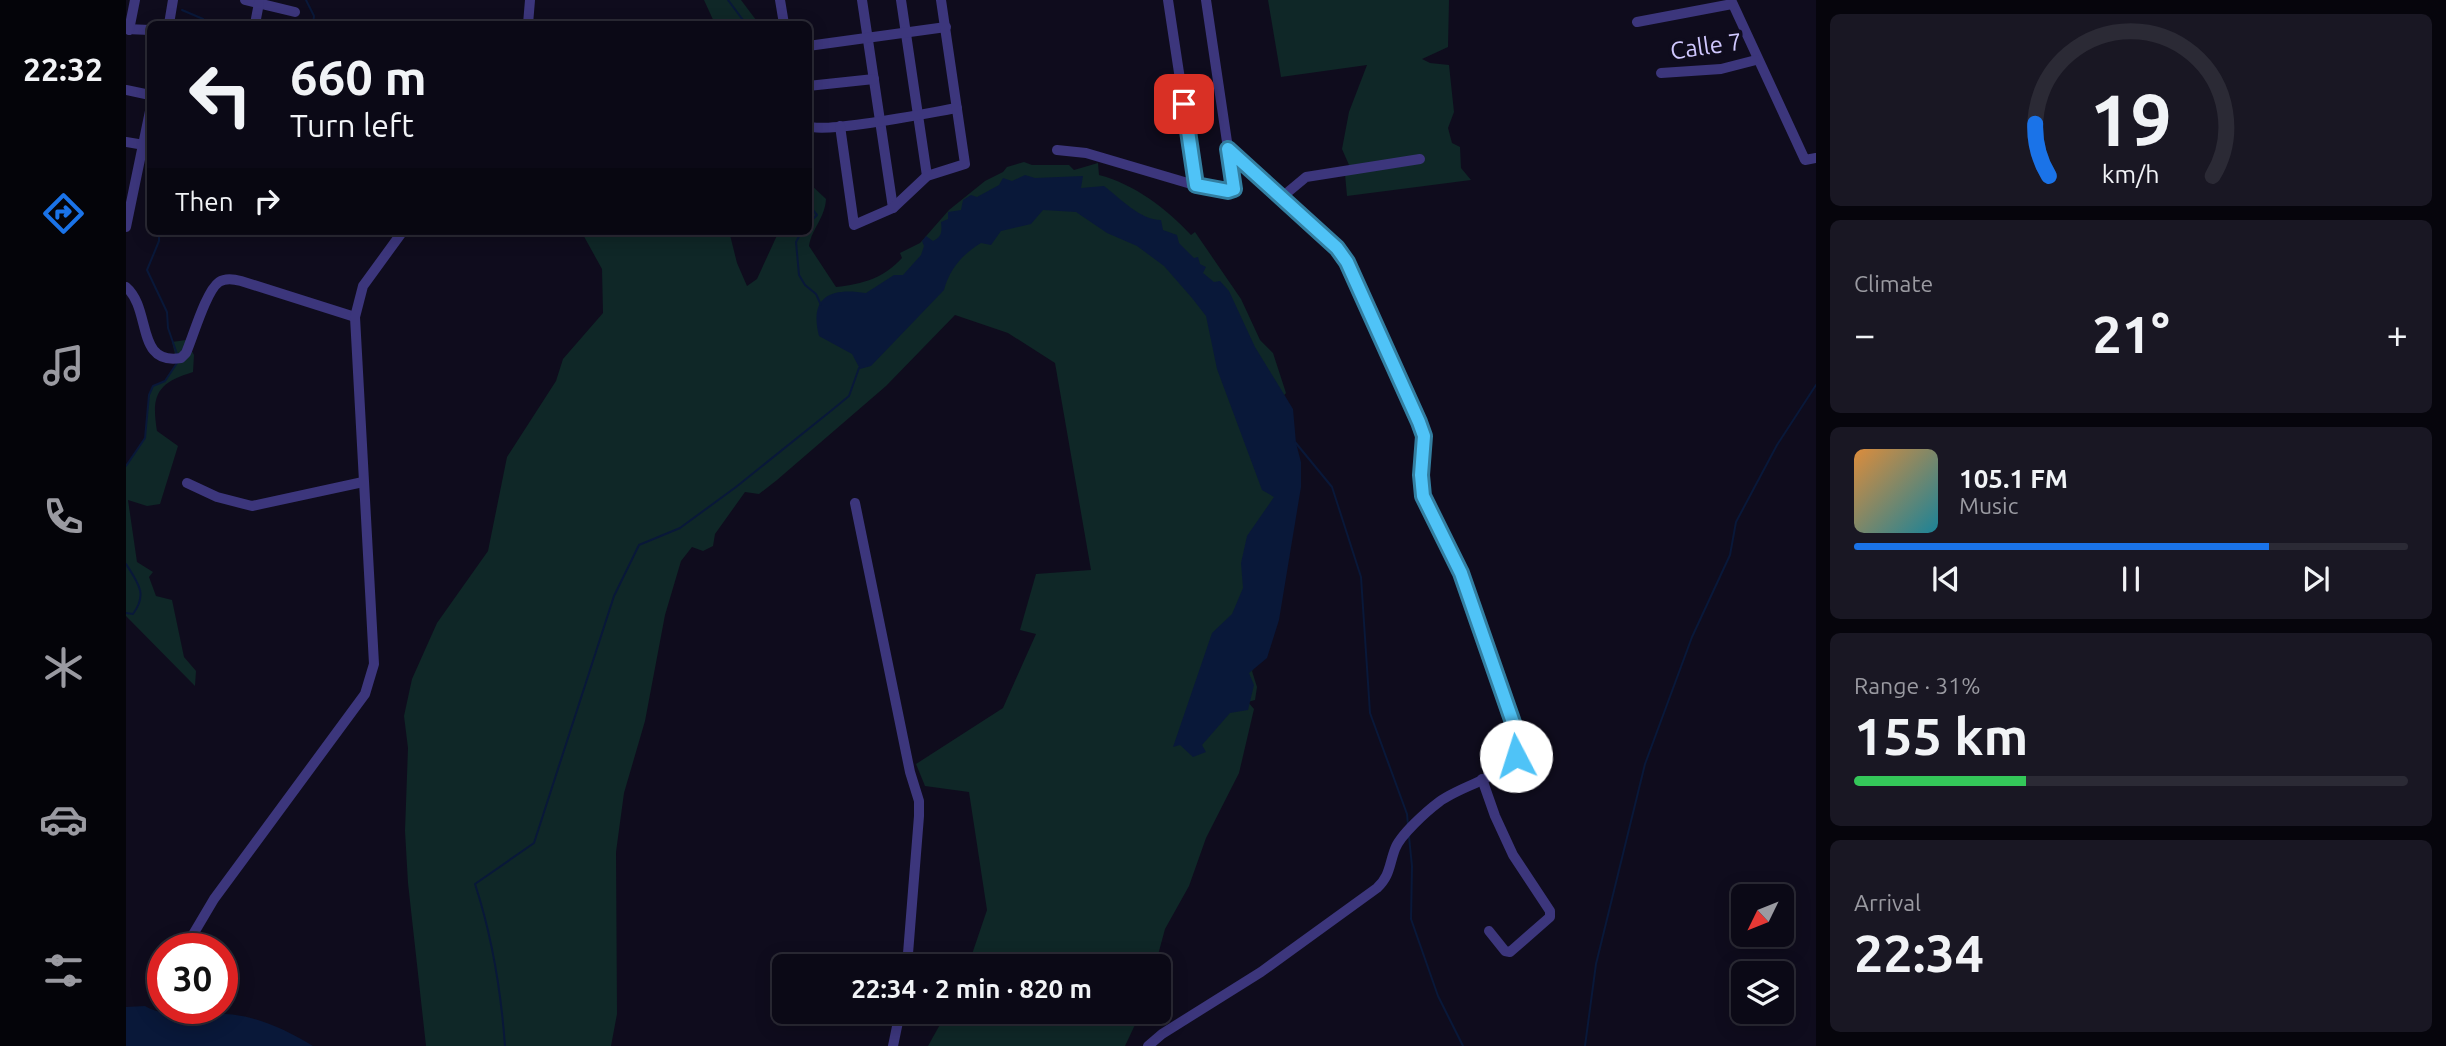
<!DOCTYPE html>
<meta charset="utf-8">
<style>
body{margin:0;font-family:Ubuntu,sans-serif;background:#191723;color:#f1f3f6;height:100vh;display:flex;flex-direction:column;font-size:26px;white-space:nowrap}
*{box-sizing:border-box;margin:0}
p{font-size:23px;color:#9a9aa1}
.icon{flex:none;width:38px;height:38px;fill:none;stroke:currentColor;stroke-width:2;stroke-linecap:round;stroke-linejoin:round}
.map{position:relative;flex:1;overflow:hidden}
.side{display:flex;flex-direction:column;gap:14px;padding:14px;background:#06050c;width:630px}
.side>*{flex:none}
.hud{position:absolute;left:21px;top:21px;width:665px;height:214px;border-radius:10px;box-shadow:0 4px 18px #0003,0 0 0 2px #2b2a35;background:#0b0916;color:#f1f3f6;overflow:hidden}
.needle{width:46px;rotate:227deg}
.fabs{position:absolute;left:1605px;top:884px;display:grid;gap:14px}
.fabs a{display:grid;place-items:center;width:63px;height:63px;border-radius:10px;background:#0b0916;box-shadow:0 4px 18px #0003,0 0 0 2px #2b2a35;font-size:35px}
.speed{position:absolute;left:21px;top:933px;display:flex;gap:14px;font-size:35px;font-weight:700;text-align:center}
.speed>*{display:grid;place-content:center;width:91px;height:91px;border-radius:50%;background:#0b0916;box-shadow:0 4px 18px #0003,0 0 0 2px #2b2a35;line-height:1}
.speed .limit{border:10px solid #d22;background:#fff;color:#111}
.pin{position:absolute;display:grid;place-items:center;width:60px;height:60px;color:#fff;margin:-30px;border-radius:14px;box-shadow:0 4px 10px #0006}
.me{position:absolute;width:77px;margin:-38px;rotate:355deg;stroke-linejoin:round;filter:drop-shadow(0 0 5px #0008)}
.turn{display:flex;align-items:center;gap:24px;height:147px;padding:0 28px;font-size:32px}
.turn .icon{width:91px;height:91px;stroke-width:2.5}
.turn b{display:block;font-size:49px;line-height:60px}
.then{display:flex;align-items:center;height:66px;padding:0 28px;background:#0003;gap:14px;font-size:26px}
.big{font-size:52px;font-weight:600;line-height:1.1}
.side .card{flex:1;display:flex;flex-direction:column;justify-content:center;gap:10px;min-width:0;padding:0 24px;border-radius:10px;background:#191723}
.side .dial{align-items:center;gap:0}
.dial svg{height:182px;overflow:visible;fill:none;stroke:#2b2a35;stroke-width:7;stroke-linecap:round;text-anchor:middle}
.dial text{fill:#f1f3f6;stroke:none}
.song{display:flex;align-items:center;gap:21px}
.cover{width:84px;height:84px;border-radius:10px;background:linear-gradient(135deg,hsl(30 70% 55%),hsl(190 70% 35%))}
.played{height:7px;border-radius:4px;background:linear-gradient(90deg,#1a73e8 75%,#2b2a35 75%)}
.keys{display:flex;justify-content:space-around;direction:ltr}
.heat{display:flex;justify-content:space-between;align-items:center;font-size:38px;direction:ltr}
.charge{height:10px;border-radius:5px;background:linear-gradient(90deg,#34c759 31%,#2b2a35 0)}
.trip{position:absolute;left:646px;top:954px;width:399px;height:70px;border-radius:10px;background:#0b0916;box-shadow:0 4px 18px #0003,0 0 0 2px #2b2a35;font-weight:600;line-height:70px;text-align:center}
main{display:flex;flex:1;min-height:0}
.tab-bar{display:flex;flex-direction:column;width:126px;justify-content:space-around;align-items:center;background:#040409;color:#9a9aa1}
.tab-bar .icon{width:49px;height:49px}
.tab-bar .on{color:#1a73e8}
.tab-bar b{font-size:32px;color:#f1f3f6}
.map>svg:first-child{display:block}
</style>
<main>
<nav class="tab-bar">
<b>22:32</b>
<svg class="icon on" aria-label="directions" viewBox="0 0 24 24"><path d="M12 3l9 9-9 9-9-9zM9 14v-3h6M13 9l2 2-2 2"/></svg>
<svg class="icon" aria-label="music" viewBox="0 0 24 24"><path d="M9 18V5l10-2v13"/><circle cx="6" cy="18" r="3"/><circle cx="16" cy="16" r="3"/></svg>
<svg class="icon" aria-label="phone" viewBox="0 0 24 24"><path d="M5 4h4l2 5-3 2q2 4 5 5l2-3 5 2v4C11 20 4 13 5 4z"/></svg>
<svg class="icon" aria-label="climate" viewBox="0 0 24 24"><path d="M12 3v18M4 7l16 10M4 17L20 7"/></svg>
<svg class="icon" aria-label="car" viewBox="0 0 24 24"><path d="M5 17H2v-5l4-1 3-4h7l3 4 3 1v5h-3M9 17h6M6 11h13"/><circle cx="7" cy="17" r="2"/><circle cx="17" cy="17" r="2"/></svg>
<svg class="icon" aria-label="filters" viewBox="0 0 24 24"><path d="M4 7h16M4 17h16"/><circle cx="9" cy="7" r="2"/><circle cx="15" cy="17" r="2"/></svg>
</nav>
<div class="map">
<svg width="1690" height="1046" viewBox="0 0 1690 1046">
<rect width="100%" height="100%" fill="#0f0c1d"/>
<g fill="#0f2727">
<path d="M578,0H615L633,24H589Z"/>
<path d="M1142,0H1323L1322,47L1296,59L1304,63L1323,65L1328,112L1322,128L1326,143L1334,147L1335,168L1345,180L1221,196L1219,174L1223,165L1216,149L1223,112L1241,65L1155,77Z"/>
<path d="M898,162L906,165H943L948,170L972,163L973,175C1008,184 1040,208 1065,235L1069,232L1115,299L1134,340L1147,353L1160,393L1151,404L1160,476L1134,660L1126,671L1131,687L1129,700L1122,702L1128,709L1113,773L1080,838L1063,886L1039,929L1029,966H842L861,910L843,792L799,786L790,764L877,708L910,634L894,630L910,574L965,570L929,363L882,333L829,315L760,386L651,480L633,494L619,492L589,534L587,546L577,551L566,547L555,561L539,615L519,721L498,793L490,852L491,1014L485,1046H300L282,883L279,831L282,748L278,716L286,679L311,623L362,551L381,457L430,381L437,359L477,313L476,269L455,231H603L611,263L621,286L631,279L653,231H682L683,183L700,199C699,218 686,228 683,246L710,287C737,284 758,278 776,258L774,253L794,243L823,210L859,181L877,172L881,167Z"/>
<path d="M60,340L68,355L67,372C31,383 25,395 31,431L52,446L34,504L21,506L2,500L11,562L27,572L23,577L30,596L46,600L58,657L70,671L69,686L0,616V466L19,438L23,395L27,386L39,381L51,362L46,342Z"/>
<path d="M821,1012H1015L999,1046H802Z"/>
</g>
<g fill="#091839">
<path d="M899,175L909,178L957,176L955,188L978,186C994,198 1014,220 1035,220L1037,230L1051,235L1053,243L1068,258L1072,257L1074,264L1080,267L1077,273L1088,282L1094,281L1103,291L1129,347L1167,409L1170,443L1175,462V487L1153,620L1141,658L1123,673L1128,685L1122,710L1104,713L1076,745L1080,752L1067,757L1054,745L1047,747L1086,633L1106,614L1117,588L1115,563L1121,536L1148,497L1136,490L1091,369L1080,316L1066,298L1038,266L1011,246L981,233L950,212L917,210L905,224L875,231L865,245L855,243C836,255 824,268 818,290L745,366L734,369L726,354L693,336C683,297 704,287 740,293L768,275H777L795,255L798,246L796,241L800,236L807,241C816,237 816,231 815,222L822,219V212L835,210L837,200L845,195L851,197L873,185L877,178L886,181Z"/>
<path d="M19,1006C43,1020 73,1012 100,1014C132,1016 160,1030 187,1046H0V1007Z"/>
</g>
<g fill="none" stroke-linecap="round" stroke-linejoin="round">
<g stroke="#091839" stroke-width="2">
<path d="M180,0L188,16L187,24"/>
<path d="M602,0L620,24"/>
<path d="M56,10L77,19L82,24"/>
<path d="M682,204L691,215L682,224"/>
<path d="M33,231V241L21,270L41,312L42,328L51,354"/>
<path d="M676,231L670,242L673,275L679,285L690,294L695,305"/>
<path d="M1169,442L1206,487L1235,577L1244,713L1281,814L1282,825"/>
<path d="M0,466L19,438L23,395L27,386L39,381L51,363"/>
<path d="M0,564C12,583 22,594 7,614L0,613"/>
<path d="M1283,837L1286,866L1285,919L1312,996L1337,1046"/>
<path d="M379,1046C375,991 366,936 349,884L408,843L488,596L513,545L554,528L610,487L706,410L723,396L733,368"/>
<path d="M1459,1046L1470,964L1519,764L1566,637L1604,555L1610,522L1651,445L1690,385"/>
</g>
<g stroke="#3c367c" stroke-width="10">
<path d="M119,0L169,12"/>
<path d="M654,0L658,24"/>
<path d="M736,0L767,208"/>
<path d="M775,0L801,176"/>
<path d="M1042,0L1070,185"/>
<path d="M1605,0L1679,160L1690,158"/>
<path d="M1511,22L1606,4"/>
<path d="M43,24L47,0"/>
<path d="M129,24L133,3"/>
<path d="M402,24L404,0"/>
<path d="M0,29L24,30"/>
<path d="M3,30L9,0"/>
<path d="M682,46L820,27"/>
<path d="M1535,73L1595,69L1630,60"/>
<path d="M682,86L748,79"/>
<path d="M0,90L24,95"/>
<path d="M682,126C698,134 807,112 831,108"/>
<path d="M714,126L728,225L767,208L801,176L839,164L815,0"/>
<path d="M0,142L24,146"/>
<path d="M931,150L960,153L1082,189L1102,191L1108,189L1080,0"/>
<path d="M1156,197L1180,177L1294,159"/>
<path d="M0,227L24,111"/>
<path d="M0,287C26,309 9,366 55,358L60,353C67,337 80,291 93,282C99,278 108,279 115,281L229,317"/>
<path d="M61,483L91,497L126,506L237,482"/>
<path d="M729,503L784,772L793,801V816L781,966"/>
<path d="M1356,779L1369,816L1387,855L1424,911V917L1384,952L1379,951L1363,931"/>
<path d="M59,948L88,899L239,694L248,664L229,317L237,286L277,231"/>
<path d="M767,1046L774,1012"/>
<path d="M1022,1046L1036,1034L1135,972L1251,888C1264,876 1263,865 1269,849C1274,835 1301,811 1313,802C1339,782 1394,776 1392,737L1335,573L1297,497L1295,475L1298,436L1293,422L1221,262L1211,248L1103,149"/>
</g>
</g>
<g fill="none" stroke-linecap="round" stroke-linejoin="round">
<g stroke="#337fa1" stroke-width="18">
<path id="route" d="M1058,104L1070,185L1102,191L1108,189L1102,149L1211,248L1221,262L1293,422L1298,436L1295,475L1297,496L1335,573L1392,737L1390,756"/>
</g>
<use href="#route" stroke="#4fc3f7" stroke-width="12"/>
</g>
<g text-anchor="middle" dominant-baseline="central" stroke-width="7" stroke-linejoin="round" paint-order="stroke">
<g font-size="24" fill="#d0c8ff" stroke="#0f0c1d">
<text transform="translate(1580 46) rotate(-8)">Calle 7</text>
</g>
</g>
</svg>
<div class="fabs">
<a><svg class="needle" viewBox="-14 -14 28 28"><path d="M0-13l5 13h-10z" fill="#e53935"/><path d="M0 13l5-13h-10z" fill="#9a9aa1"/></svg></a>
<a><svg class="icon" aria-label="layers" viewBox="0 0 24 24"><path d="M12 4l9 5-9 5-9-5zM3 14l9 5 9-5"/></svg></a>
</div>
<div class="speed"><div class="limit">30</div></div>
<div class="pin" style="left:1058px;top:104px;background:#d93025"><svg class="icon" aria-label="arrive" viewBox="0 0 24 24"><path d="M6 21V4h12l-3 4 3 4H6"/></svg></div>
<svg class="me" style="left:1390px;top:756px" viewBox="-20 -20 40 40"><circle r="19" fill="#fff"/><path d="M0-13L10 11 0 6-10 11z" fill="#4fc3f7"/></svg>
<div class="trip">22:34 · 2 min · 820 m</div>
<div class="hud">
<div class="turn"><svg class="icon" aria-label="left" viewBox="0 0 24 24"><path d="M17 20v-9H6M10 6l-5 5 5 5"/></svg><div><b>660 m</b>Turn left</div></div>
<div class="then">Then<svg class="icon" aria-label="right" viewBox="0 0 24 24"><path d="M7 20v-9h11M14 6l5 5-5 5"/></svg></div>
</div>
</div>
<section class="side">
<div class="card dial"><svg viewBox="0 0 100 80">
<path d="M14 69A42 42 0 1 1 86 69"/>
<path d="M14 69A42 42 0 0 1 8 46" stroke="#1a73e8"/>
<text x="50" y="56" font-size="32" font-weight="700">19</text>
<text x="50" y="72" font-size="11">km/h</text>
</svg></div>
<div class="card"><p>Climate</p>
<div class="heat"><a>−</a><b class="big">21°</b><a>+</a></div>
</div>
<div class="card">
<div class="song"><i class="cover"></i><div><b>105.1 FM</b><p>Music</p></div></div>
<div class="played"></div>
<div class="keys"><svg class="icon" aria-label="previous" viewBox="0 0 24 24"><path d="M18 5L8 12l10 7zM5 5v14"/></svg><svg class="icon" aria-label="pause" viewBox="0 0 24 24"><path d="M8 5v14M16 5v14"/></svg><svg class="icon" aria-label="next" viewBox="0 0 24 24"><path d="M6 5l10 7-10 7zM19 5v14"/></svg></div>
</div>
<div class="card"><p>Range · 31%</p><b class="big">155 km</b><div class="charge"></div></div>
<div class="card"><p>Arrival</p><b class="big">22:34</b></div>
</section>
</main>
